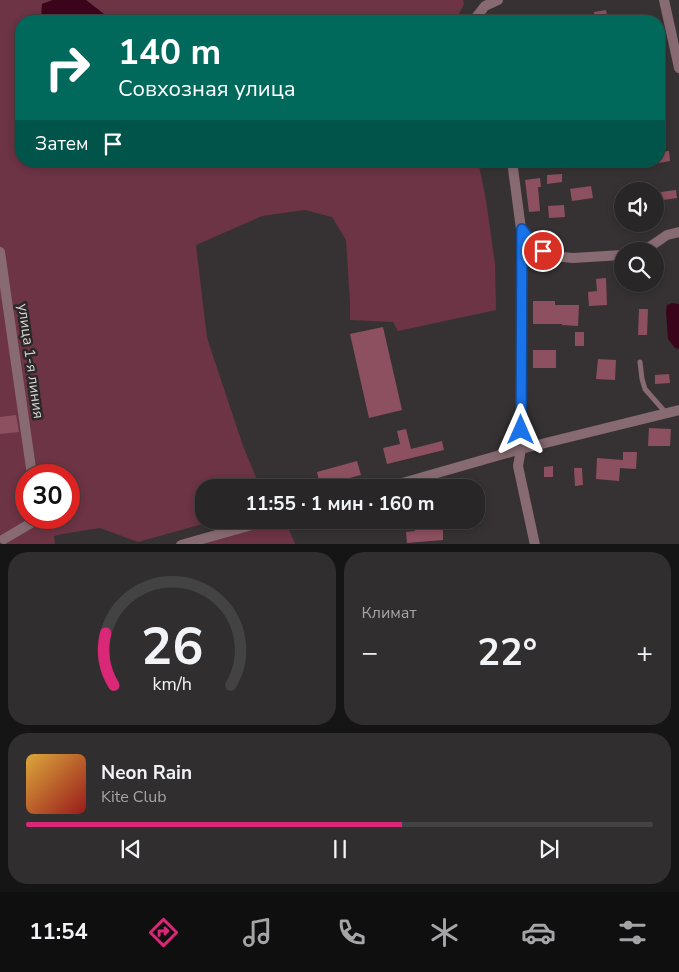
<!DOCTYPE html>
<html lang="ru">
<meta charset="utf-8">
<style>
body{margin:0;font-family:"Nunito Sans",sans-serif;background:#302e2e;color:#f1f3f6;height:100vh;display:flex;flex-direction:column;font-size:19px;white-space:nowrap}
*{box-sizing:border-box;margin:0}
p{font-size:16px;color:#a5a5a7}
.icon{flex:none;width:28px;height:28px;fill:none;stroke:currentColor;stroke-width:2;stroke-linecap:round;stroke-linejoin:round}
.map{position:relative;height:544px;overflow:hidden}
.sheet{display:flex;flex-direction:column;gap:8px;padding:8px;background:#161515;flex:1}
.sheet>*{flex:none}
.hud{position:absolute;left:15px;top:15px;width:650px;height:152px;border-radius:20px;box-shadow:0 2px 8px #0003,0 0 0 1px #444343;background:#00695c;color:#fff;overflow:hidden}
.buttons{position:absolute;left:614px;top:182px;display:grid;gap:10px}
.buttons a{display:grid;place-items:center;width:50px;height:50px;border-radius:50%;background:#282626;box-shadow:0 2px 8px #0003,0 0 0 1px #444343;font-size:25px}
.speed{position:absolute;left:15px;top:464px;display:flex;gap:10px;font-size:25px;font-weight:700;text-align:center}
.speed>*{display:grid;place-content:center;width:65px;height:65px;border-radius:50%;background:#282626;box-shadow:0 2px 8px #0003,0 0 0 1px #444343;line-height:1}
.speed .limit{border:8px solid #d22;background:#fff;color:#111}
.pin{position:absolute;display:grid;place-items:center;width:42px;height:42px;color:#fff;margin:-21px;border:2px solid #fff;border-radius:50%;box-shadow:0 1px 5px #0007}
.me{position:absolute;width:55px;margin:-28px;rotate:0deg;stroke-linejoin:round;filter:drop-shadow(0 0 4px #0008)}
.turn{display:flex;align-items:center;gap:18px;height:105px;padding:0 20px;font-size:22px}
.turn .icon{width:65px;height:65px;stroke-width:2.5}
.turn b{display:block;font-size:35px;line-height:42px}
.then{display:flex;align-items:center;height:48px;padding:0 20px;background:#0003;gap:10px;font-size:19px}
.big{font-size:38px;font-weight:700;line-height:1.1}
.sheet .tile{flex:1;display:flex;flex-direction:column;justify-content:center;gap:8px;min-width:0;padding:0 18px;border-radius:20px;background:#302e2e}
.sheet .dial{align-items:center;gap:0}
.dial svg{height:130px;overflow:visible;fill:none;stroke:#444343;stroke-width:7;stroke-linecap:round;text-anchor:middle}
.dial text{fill:#f1f3f6;stroke:none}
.song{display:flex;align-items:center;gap:15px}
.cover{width:60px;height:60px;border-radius:8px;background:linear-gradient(135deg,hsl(40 70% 55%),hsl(0 70% 35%))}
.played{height:5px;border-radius:2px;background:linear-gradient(90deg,#db2777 60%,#444343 60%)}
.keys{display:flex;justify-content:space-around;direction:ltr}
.heat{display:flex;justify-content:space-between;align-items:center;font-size:28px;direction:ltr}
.sheet .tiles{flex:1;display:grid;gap:8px;grid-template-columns:1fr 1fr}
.tile:last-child{grid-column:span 2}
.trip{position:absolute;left:195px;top:479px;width:290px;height:50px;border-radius:20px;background:#282626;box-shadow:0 2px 8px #0003,0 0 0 1px #444343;font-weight:700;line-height:50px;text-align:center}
.dock{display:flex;height:80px;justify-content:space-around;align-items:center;background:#100f0f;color:#a5a5a7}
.dock .icon{width:35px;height:35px}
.dock .active{color:#db2777}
.dock b{font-size:22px;color:#f1f3f6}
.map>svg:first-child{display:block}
</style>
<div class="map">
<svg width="679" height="545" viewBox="0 0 679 545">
<rect width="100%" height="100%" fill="#363233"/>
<g fill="#6c3444" fill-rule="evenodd">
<path d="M0,0H53L42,4L41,21H21V161H478L486,200L495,264L496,310L398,331L393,322L350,320V302L346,240L332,217L305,210L262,216L196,245L207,338L243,446L260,487L204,488V520H217L138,542L100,528L68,533L54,536L55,544H0ZM26,475H69V518H26Z"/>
<path d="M86,0H463L464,4L455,21H113Z"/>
<path d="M282,520H285L295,544L196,545Z"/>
</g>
<g fill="#3a051a">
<path d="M53,0H86L113,21H41L42,4Z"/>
<path d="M672,303L679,304V349L675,348L668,339L666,312L667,305Z"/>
</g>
<g fill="#8d5060">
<path d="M606,10L608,21H595L594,12Z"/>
<path d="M669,151L670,161L659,163V152Z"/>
<path d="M562,174V182L547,184V175Z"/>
<path d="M540,178L541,187H538L540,211L529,212L525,180Z"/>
<path d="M591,186L593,198L572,201L570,189Z"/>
<path d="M676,190L677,198L663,200L661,192Z"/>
<path d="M564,205L565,217L549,218L548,206Z"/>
<path d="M606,278L607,305L589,306L588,292L597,291L596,279Z"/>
<path d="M533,301H555V305H579L578,326L562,325V324H533Z"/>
<path d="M639,309H648L647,335H638Z"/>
<path d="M383,327L402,410L369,418L350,334Z"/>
<rect x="575" y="332" width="9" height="14"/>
<rect x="533" y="350" width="23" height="18"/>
<path d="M598,359L616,360L615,380L596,379Z"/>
<path d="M669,374L670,383L655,384V375Z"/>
<path d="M16,415L19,432L0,434V417Z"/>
<path d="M649,428L671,429L670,446H648Z"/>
<path d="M406,429L411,449L442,441L444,450L387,464L383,448L400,444L397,431Z"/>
<path d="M623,452H637L636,469L620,468L619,481L596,479L597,458L623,460Z"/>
<path d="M357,461L361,475L320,486L317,472Z"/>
<path d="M553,466V477H544V467Z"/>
<path d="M574,468H582L583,485L575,486Z"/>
<path d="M413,520H422L425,529L443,528V540L407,543L406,532L415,531Z"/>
</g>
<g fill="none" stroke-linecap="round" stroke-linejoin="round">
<path stroke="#886b72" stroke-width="5" d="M640,362L642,379L645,389L666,413"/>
<g stroke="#886b72" stroke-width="10">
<path d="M664,0L679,68"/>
<path d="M473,21L485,6L498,0"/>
<path d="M512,161L521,229L534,246L553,256L573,258L622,255"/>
<path d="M521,229V449L518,466L535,545"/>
<path d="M639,251L651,246L667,235L679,232"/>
<path d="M0,252L32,475"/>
<path d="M4,539L38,519V518"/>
</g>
<g stroke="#886b72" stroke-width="10">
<path d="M385,488L521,449L679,410"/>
<path d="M181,545L269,520"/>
</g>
</g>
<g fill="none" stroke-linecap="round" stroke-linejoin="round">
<g stroke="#114b97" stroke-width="12">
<path id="route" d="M521,430L522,229L534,246L543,251"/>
</g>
<use href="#route" stroke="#1a73e8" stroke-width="9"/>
</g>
<g text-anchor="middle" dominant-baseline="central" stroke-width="5" stroke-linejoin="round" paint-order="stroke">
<g font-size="15" fill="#d7d4d5" stroke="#2c2829">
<text transform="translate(31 361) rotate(82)">улица 1-я линия</text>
</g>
</g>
</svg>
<div class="buttons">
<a><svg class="icon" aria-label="sound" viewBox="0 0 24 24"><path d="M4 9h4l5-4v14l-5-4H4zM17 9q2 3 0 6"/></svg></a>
<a><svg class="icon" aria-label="search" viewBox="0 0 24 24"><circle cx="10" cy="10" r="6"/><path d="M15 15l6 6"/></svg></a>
</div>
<div class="speed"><div class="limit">30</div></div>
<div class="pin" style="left:543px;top:251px;background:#d93025"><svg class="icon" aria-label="arrive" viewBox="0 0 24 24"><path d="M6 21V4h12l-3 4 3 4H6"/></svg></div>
<svg class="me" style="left:521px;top:430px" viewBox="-20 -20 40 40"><path d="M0-17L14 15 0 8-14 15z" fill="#1a73e8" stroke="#fff" stroke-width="4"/></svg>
<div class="trip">11:55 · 1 мин · 160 m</div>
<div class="hud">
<div class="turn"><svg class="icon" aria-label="right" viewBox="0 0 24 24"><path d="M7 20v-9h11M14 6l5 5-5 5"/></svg><div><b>140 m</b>Совхозная улица</div></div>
<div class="then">Затем<svg class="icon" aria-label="arrive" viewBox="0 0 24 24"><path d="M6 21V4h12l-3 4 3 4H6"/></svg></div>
</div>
</div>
<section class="sheet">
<div class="tiles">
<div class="tile dial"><svg viewBox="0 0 100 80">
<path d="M14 69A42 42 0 1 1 86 69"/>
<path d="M14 69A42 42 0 0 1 9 37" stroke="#db2777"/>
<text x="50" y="56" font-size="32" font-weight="700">26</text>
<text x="50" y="72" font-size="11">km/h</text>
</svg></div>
<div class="tile"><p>Климат</p>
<div class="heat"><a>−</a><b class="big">22°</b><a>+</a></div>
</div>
<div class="tile">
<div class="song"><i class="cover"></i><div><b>Neon Rain</b><p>Kite Club</p></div></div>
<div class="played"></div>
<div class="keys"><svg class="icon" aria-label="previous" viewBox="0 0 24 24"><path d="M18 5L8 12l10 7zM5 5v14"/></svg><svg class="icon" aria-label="pause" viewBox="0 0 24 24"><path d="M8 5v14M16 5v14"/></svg><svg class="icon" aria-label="next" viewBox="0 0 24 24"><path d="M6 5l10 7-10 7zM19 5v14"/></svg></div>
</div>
</div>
</section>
<nav class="dock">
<b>11:54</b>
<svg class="icon active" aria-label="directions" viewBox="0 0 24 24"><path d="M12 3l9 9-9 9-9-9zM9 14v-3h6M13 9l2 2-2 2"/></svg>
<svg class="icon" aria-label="music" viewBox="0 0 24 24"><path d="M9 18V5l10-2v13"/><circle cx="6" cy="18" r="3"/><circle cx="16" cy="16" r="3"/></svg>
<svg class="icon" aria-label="phone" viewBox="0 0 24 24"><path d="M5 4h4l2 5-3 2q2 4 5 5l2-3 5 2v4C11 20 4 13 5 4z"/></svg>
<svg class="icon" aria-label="climate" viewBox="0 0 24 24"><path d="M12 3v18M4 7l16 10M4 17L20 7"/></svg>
<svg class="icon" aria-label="car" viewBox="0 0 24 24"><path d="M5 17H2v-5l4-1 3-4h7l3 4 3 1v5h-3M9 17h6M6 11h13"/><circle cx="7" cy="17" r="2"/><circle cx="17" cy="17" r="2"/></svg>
<svg class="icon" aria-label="filters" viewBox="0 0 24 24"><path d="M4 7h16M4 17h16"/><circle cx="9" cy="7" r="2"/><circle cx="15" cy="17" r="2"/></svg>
</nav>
